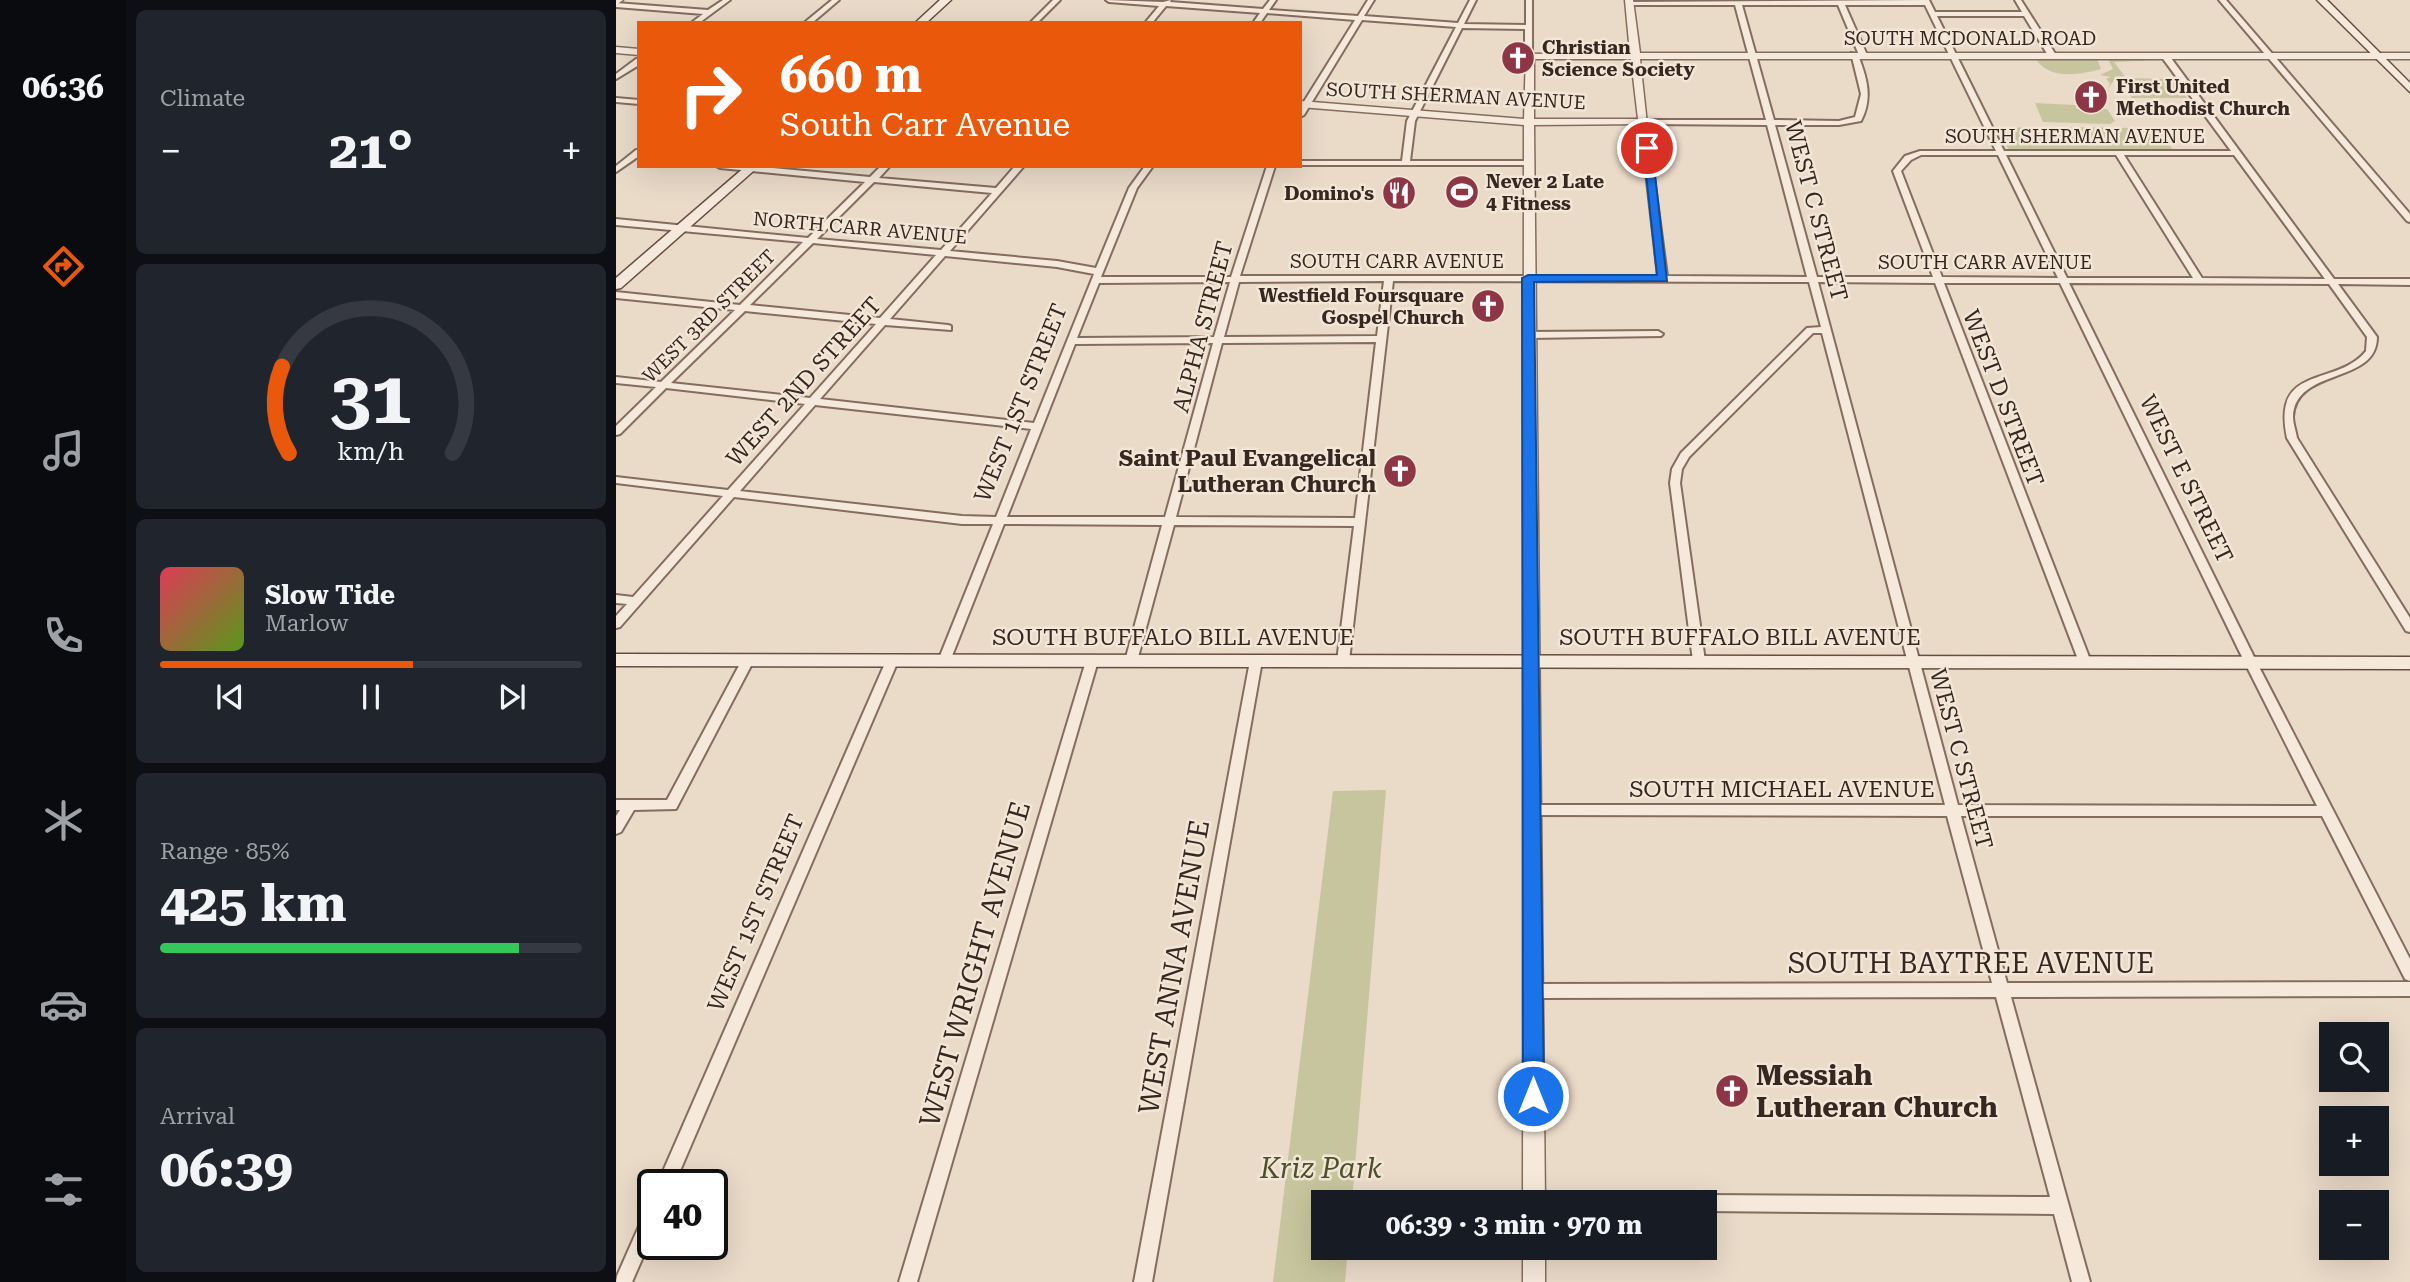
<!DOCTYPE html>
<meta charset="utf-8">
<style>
body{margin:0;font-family:"Roboto Serif",serif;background:#20242c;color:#f1f3f6;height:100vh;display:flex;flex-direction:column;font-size:26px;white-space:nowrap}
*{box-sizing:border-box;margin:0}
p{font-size:23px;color:#9ea1a6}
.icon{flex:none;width:38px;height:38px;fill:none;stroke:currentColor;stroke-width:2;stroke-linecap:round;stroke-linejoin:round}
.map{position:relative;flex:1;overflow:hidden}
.side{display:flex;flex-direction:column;gap:10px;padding:10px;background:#0d0f14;width:490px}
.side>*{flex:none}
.banner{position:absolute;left:21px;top:21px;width:665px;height:147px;border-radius:0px;box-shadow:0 7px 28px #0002;background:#ea580c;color:#fff;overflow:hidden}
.fabs{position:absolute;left:1703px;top:1022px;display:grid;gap:14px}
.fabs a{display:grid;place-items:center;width:70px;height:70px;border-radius:0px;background:#171b24;box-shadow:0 7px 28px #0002;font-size:35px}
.speed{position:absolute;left:21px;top:1169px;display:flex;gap:14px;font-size:35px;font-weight:700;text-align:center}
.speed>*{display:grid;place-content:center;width:91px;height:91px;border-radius:50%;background:#171b24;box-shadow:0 7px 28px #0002;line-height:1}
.speed .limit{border:4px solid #111;border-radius:10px;background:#fff;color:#111}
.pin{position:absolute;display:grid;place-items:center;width:60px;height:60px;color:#fff;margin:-30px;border:4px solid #fff;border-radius:50%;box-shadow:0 2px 7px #0007}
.me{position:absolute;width:77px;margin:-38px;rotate:0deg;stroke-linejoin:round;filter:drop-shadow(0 0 5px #0008)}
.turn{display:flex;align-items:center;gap:24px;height:147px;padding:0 28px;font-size:32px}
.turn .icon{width:91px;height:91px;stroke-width:2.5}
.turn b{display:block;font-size:49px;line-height:60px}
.big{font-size:52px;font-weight:700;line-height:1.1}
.side .card{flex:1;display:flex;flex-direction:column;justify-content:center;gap:10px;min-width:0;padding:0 24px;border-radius:10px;background:#20242c}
.side .dial{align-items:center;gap:0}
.dial svg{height:182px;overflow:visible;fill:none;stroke:#363941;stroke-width:7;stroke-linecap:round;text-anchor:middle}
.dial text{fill:#f1f3f6;stroke:none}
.song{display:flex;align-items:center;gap:21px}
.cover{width:84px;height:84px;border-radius:10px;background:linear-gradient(135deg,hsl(350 70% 55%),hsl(90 70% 35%))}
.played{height:7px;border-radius:4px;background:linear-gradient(90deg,#ea580c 60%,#363941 60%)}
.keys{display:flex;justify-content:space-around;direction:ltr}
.heat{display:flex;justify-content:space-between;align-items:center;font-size:38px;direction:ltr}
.charge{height:10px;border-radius:5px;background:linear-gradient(90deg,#34c759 85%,#363941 0)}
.trip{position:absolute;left:695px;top:1190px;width:406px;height:70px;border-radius:0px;background:#171b24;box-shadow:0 7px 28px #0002;font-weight:700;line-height:70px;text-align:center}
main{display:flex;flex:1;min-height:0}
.tabs{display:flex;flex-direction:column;width:126px;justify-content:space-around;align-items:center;background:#090b0e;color:#9ea1a6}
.tabs .icon{width:49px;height:49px}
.tabs .selected{color:#ea580c}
.tabs b{font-size:32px;color:#f1f3f6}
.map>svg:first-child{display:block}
</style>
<main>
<nav class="tabs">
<b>06:36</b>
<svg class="icon selected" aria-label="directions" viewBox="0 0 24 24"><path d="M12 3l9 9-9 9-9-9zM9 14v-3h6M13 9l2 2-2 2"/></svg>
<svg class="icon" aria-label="music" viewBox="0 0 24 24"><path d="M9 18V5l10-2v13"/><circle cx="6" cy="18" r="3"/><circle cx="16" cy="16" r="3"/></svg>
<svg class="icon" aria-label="phone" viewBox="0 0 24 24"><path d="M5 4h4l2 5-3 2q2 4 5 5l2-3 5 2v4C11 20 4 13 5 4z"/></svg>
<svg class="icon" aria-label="climate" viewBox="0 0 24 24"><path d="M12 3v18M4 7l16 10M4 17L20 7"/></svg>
<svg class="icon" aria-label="car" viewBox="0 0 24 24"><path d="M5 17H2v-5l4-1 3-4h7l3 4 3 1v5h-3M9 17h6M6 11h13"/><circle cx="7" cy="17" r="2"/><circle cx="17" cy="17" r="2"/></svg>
<svg class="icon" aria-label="filters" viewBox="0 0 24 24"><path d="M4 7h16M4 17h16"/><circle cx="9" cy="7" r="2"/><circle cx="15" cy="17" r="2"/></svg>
</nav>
<section class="side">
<div class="card"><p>Climate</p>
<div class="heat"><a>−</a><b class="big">21°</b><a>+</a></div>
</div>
<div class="card dial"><svg viewBox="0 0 100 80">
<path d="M14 69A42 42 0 1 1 86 69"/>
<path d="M14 69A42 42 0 0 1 11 31" stroke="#ea580c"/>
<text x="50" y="56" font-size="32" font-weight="700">31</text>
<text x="50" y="72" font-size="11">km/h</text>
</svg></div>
<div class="card">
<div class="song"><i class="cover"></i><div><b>Slow Tide</b><p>Marlow</p></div></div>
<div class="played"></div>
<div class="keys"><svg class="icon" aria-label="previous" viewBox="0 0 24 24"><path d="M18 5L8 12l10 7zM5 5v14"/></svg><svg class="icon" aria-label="pause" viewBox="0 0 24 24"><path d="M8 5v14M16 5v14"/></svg><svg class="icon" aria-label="next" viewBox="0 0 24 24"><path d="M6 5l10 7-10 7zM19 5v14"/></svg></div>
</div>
<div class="card"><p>Range · 85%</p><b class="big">425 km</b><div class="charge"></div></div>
<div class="card"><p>Arrival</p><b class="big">06:39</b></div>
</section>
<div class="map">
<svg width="1794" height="1282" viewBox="0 0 1794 1282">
<rect width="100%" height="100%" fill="#eadac8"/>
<g fill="#c7c59d">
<path d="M1420,59H1481L1485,69C1464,75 1433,80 1420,59Z"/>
<path d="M1492,59L1543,60L1498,62L1510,78H1506L1557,79L1571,98H1516L1512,92L1523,93L1520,84L1498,80L1492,89L1494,83L1490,79L1495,77L1484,75L1497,69Z"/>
<path d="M1419,103L1459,105L1461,109H1491L1499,121L1494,124L1427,122Z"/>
<path d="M1429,127L1524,128L1526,131L1544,132L1557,150H1393L1380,128Z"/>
<path d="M770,790L736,1202H707V1248H732L729,1282H657L717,791Z"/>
</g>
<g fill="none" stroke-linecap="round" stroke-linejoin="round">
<g stroke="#846d5f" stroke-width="4">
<g id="minor">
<path d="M107,0H114L83,23H75L87,14L0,7V3L92,10Z"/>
<path d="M216,0H223L196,23H188Z"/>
<path d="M437,0H444L421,23H414Z"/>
<path d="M490,0L547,2L555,0L554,2L647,9L654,0H660L653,10L742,16L752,0H758L748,16L842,23L854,0H860L848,24L910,25V0H916V58L909,56V29L846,28L799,121L794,161H912L916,163L912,165H684V161H786L791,121L840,27L746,20L688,115L684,117V108L739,20L651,13L644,23H637L644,13L550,6L536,23H529L543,6L493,2Z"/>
<path d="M1307,0H1313L1319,12H1406L1399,0H1405L1440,55L1433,57L1408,16H1321L1388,151H1615L1545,56L1552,54L1718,279H1794V285L1722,284L1761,337C1761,385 1679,367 1677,417C1677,424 1680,431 1681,438L1794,618V632L1790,631L1671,438C1655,363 1720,388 1750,351L1751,337L1713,284L1453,283L1641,663L1794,959V981L1789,979L1706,816H1345L1391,983L1794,982V996L1395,997L1474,1282H1456L1438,1214L1088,1211V1202H1080L1082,1197L1088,1195L1434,1197L1380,997L917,998L912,996L909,991L912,986L917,984L1376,983L1331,816L915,815L910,814L908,810L910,806L915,805H1329L1206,333H1197L1073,457L1066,469L1064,483L1089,661L1083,665L1077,661L1054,483L1056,469L1065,453L1191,328L1205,327L1193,282L777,281L733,661L727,665L721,661L738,526L558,525L521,661L515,665L509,661L546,525L388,524L334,661L328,665L322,661L377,524H346L118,497L4,627L0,628V616L11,604L0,603V595L17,597L107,496L0,483V477L112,490L189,404L50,388L4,434L0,435V426L40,387L0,383V377L45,382L119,310L0,298V292L124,305L187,242L0,225V219L192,238L249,182L104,168L100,166H134L254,177L265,166H274L263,178L380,188L399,166H408L334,251L441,261L480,268L513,188L529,166H537L521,188L485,277H615L651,166H659L624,276H1042L1024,120H1150L1119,5H1014L1011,3L1012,2ZM1126,5H1222L1243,55L1247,57L1251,55L1229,5H1309L1380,151H1304L1289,156L1277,171L1317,277H1201L1159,125H1223L1245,121C1257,98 1251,78 1242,55L1235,53L1245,94L1239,117L1223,121L1158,120ZM1031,124L1151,125L1191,277L1051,276ZM1305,155H1382L1442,278L1326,277L1285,171L1295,160ZM1390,155H1500L1577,278H1451ZM1508,155H1618L1709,279L1586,278ZM258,182L376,193L325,250L201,239ZM197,243L320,255L264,318L134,305ZM329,256L441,267L478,274L418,423L204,399L269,325L335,330V326L332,325L274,319ZM768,281L761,336L608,337L623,282ZM614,282L598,337L461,338L483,283ZM1202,282L1319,283L1463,662L1469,666L1475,662L1328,283H1444L1629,663L1701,806L1342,805ZM129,311L260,324L194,398L55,383ZM760,342L739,518L560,517L606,343ZM597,343L549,517H391L459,344ZM199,405L415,429L380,517L346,516L124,491Z"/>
<path d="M1603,0H1610L1794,214V222L1791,221Z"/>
<path d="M20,59H23V65L0,79V74Z"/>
<path d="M0,98L23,100V104L0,102Z"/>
<path d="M20,150H23V156L0,172V166Z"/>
<path d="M1042,331L1047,334L1045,336L913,338L908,335L913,332Z"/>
<path d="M132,656L138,660L60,809L18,810L5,832L0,834V816L4,810H0V800H51L126,660Z"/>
<path d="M276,657L282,661L58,1185H41L270,661Z"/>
<path d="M476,657L482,661L301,1282H283L470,661Z"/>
<path d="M640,657L646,661L536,1282H518L634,661Z"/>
<path d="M918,1194H991L997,1196L1000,1202H910L912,1196Z"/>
<path d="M37,1206V1234L16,1282H0L1,1276L31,1208Z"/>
</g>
</g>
<g stroke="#846d5f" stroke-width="3">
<g id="tertiary">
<path d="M0,0H7L0,5Z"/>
<path d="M1009,0H1017L1024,53H1794V59H1024L1031,124L918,125L929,1202H907L908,125L684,107V101L908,119L910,54L1014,53ZM918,59H1015L1022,119H918Z"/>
<path d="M0,47L23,49V55L0,53Z"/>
<rect x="907" y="1248" width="22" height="34"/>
</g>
</g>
<g stroke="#664e42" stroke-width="3">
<g id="secondary">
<path d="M324,0H335L310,23H299Z"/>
<path d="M1701,0H1711L1794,83V92Z"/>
<path d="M130,166H143L5,288L0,289V278Z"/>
<path d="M0,654L1794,657V669L0,666Z"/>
</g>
</g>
<use href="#minor" fill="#f5e9db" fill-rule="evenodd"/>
<use href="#tertiary" fill="#f5e9db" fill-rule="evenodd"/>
<use href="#secondary" fill="#f5e9db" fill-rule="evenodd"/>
</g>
<path fill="#1a73e8" stroke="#114b97" stroke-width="2" d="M1027,146L1036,148L1051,281L918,282L928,1096L925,1103L917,1106L910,1103L907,1096L906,278L912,275H1041Z"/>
<defs>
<g id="church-disc" transform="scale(1.75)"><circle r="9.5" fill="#8d3645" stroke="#f2e6d7"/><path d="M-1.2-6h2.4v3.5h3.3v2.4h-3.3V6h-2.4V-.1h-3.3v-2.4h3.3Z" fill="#fff"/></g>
<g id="stadium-disc" transform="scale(1.75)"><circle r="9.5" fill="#8d3645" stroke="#f2e6d7"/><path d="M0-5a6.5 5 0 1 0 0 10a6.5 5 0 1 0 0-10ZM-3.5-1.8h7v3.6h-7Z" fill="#fff"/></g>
<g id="restaurant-disc" transform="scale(1.75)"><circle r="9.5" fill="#8d3645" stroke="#f2e6d7"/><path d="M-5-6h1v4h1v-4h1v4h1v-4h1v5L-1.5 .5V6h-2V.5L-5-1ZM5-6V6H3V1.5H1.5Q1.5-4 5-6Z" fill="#fff"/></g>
</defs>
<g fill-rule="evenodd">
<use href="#church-disc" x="902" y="58"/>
<use href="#church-disc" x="1475" y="97"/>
<use href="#stadium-disc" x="846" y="192"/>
<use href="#restaurant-disc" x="783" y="193"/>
<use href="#church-disc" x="872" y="306"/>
<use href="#church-disc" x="784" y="471"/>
<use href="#church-disc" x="1116" y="1091"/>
</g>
<g text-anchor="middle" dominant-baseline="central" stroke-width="5" stroke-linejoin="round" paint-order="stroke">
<g font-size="19" fill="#362821" stroke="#f2e6d7">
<text x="1354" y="38">SOUTH MCDONALD ROAD</text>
<text transform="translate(840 96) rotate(3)">SOUTH SHERMAN AVENUE</text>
<text x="1459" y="136">SOUTH SHERMAN AVENUE</text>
<text transform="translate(244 228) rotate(5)">NORTH CARR AVENUE</text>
<text x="781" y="261">SOUTH CARR AVENUE</text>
<text x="1369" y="262">SOUTH CARR AVENUE</text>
<text transform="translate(93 316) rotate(-45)">WEST 3RD STREET</text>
</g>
<g font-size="19" font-weight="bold" fill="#362821" stroke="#f2e6d7" text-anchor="start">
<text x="926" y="47">Christian<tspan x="926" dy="22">Science Society</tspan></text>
<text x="1500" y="86">First United<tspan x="1500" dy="22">Methodist Church</tspan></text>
<text x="870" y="181">Never 2 Late<tspan x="870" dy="22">4 Fitness</tspan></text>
<text x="758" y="193" text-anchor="end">Domino's</text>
<text x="848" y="295" text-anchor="end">Westfield Foursquare<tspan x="848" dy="22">Gospel Church</tspan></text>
</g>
<g font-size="23" fill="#362821" stroke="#f2e6d7">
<text transform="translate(1200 211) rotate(75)">WEST C STREET</text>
<text transform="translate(587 327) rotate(-75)">ALPHA STREET</text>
<text transform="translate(188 382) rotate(-48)">WEST 2ND STREET</text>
<text transform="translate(1387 398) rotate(69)">WEST D STREET</text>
<text transform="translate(405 403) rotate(-68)">WEST 1ST STREET</text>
<text transform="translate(1570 479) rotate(64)">WEST E STREET</text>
<text x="557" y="637">SOUTH BUFFALO BILL AVENUE</text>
<text x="1124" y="637">SOUTH BUFFALO BILL AVENUE</text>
<text transform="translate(1345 759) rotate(75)">WEST C STREET</text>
<text x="1166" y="789">SOUTH MICHAEL AVENUE</text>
<text transform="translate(140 913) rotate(-67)">WEST 1ST STREET</text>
</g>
<g font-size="23" font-weight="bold" fill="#362821" stroke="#f2e6d7" text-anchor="end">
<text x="760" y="458">Saint Paul Evangelical<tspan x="760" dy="26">Lutheran Church</tspan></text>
</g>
<g font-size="28" fill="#362821" stroke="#f2e6d7">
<text x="1355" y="963">SOUTH BAYTREE AVENUE</text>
<text transform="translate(359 964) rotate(-74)">WEST WRIGHT AVENUE</text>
<text transform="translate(558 967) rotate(-80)">WEST ANNA AVENUE</text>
</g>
<g font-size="28" font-weight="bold" fill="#362821" stroke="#f2e6d7" text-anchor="start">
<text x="1140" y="1075">Messiah<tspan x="1140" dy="32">Lutheran Church</tspan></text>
</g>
<g font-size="28" font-style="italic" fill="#4d502a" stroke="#f2e6d7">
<text x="705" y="1168">Kriz Park</text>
</g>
</g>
</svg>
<div class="fabs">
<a><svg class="icon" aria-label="search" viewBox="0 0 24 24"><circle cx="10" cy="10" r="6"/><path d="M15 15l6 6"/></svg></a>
<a>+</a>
<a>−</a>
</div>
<div class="speed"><div class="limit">40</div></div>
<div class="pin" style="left:1031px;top:148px;background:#d93025"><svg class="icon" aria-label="arrive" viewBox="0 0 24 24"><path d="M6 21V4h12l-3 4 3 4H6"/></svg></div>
<svg class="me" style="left:917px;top:1096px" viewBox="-20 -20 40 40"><circle r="17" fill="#1a73e8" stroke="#fff" stroke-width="3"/><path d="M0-11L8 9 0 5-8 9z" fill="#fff"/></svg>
<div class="trip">06:39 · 3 min · 970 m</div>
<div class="banner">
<div class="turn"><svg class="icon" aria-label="right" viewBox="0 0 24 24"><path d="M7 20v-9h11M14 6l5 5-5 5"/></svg><div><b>660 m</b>South Carr Avenue</div></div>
</div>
</div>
</main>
